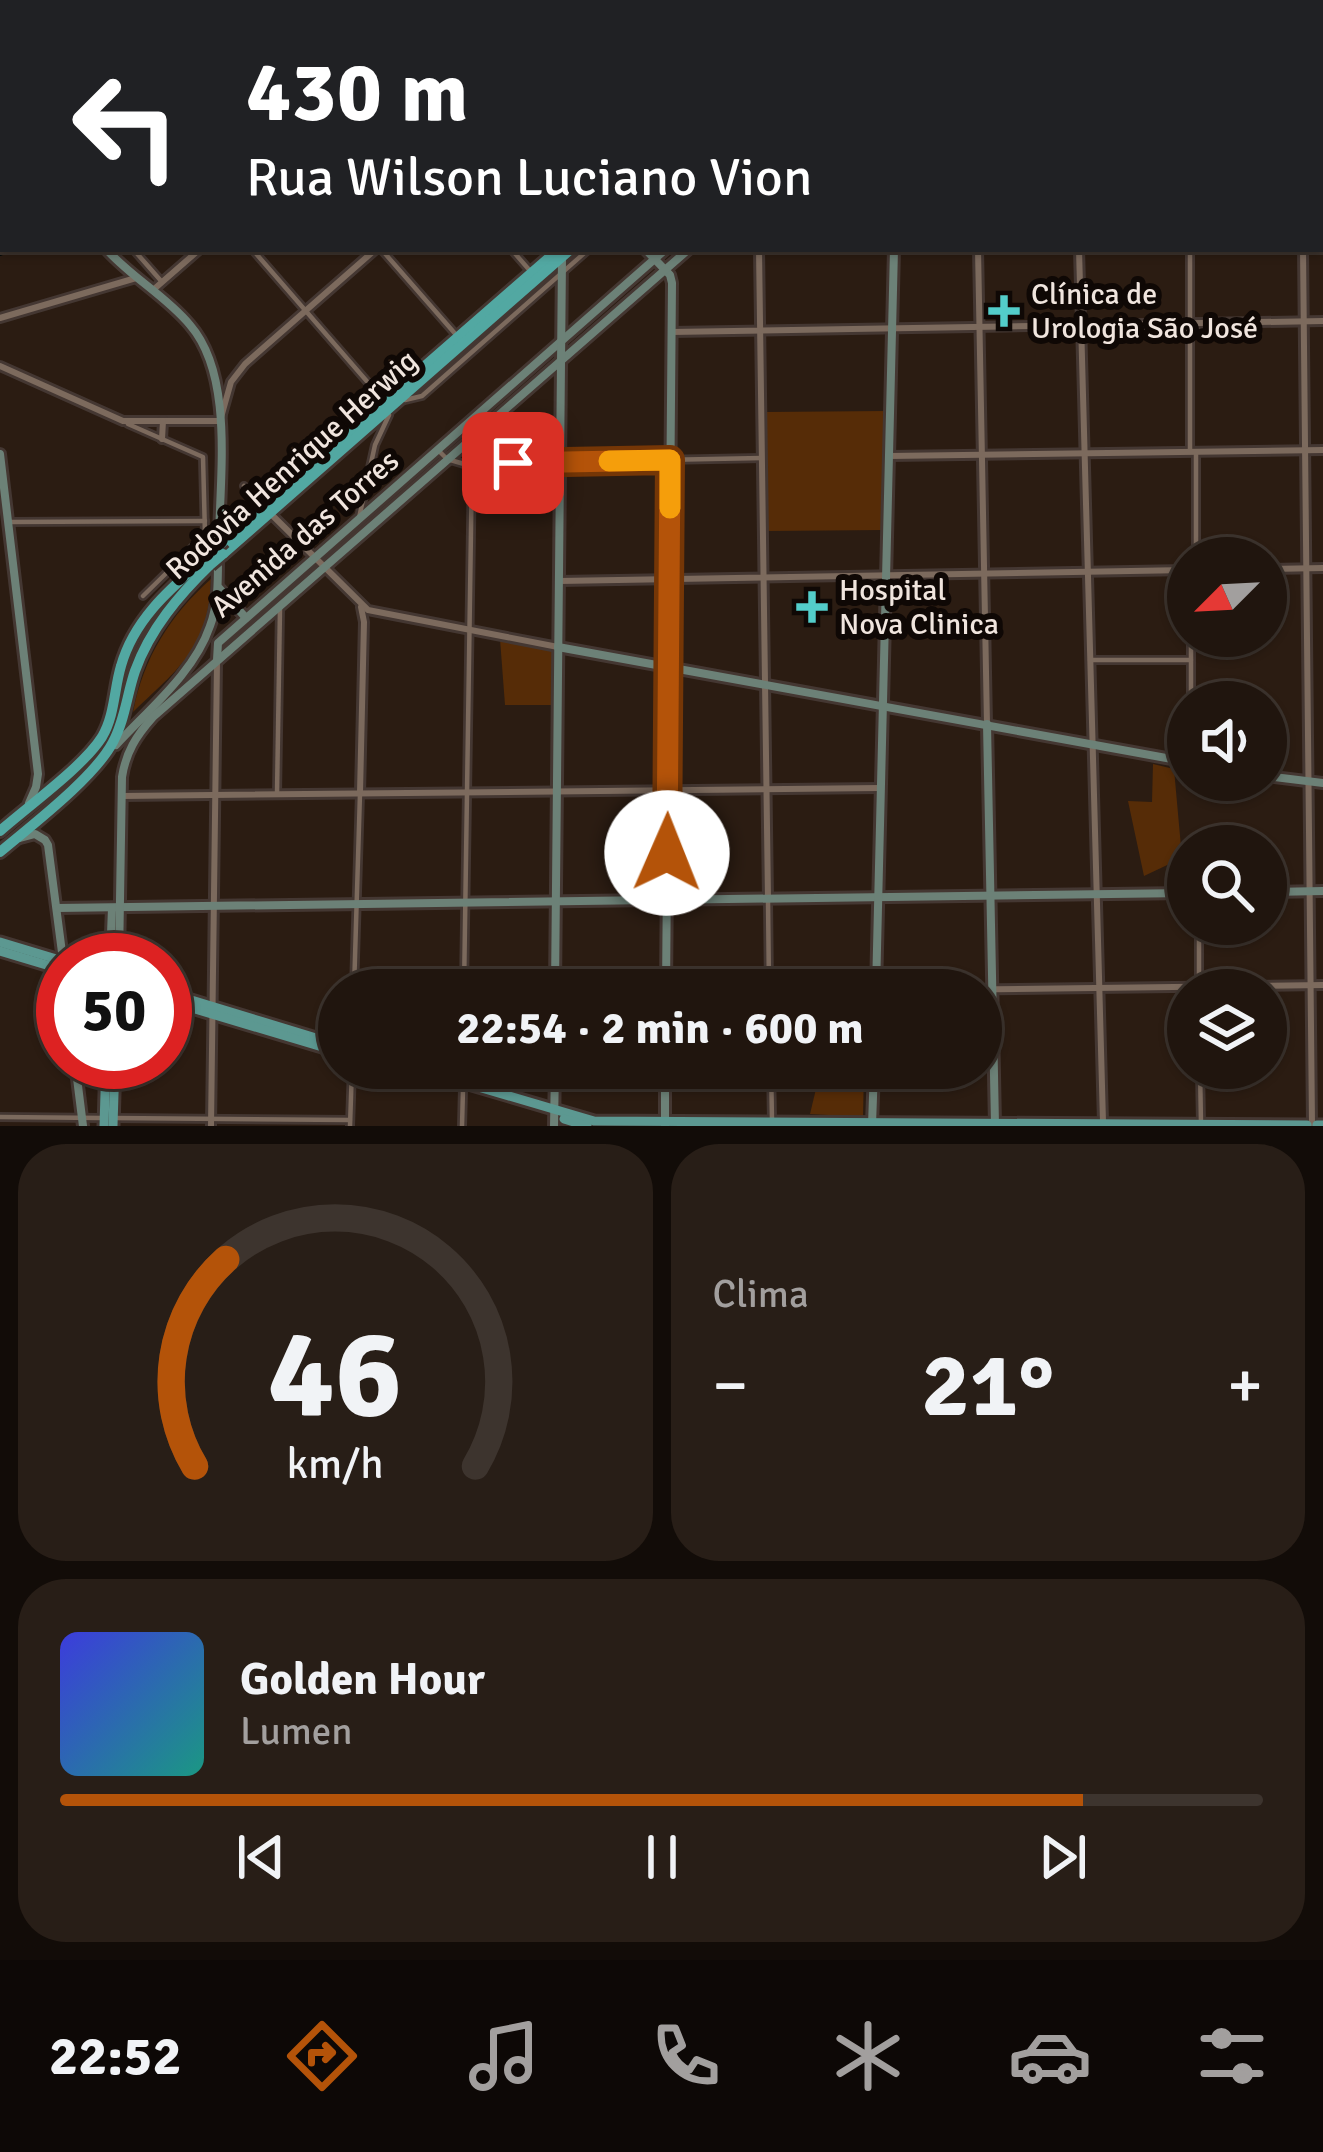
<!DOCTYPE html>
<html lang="pt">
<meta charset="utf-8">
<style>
body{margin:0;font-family:Signika,sans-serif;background:#281e17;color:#f1f3f6;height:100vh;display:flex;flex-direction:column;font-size:45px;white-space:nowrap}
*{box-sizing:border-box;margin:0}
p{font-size:39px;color:#a29f9e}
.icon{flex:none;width:66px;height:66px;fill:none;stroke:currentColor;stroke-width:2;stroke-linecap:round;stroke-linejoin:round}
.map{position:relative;height:1126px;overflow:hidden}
.details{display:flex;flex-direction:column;gap:18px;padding:18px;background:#120c08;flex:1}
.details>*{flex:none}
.banner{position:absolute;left:0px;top:0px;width:1323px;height:252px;box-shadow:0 3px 9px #0004,0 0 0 3px #3d342e;background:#202124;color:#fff;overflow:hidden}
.needle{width:78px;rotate:246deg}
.controls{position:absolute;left:1167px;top:537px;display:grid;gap:24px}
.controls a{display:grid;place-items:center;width:120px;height:120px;border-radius:50%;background:#20150e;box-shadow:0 3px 9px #0004,0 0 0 3px #3d342e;font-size:60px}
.speed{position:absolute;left:36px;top:933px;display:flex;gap:24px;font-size:60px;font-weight:700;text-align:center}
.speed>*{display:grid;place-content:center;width:156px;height:156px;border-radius:50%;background:#20150e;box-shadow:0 3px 9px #0004,0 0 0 3px #3d342e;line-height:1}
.speed .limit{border:18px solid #d22;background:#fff;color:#111}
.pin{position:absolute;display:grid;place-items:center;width:102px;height:102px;color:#fff;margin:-51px;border-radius:24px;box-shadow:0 6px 18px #0006}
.me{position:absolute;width:132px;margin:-66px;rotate:1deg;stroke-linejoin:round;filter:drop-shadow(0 0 9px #0008)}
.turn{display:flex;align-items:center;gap:42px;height:252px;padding:0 48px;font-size:54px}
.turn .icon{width:156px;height:156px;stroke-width:2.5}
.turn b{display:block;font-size:84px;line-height:102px}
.big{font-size:90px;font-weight:700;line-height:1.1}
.details .card{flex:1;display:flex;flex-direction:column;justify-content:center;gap:18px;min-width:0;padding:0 42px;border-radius:48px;background:#281e17}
.details .dial{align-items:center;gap:0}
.dial svg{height:312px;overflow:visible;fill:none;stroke:#3d342e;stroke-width:7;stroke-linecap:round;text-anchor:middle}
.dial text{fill:#f1f3f6;stroke:none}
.song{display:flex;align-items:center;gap:36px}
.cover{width:144px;height:144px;border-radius:18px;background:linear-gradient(135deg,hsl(240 70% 55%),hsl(170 70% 35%))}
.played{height:12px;border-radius:6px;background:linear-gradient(90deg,#b45309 85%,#3d342e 85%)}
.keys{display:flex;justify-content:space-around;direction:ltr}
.heat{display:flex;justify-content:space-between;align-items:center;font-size:66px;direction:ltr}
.details .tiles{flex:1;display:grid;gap:18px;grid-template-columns:1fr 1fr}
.card:last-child{grid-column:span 2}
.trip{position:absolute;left:318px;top:969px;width:684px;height:120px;border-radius:60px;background:#20150e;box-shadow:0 3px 9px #0004,0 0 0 3px #3d342e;font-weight:700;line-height:120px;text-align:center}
.dock{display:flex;height:192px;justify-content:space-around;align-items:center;background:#0d0806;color:#a29f9e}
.dock .icon{width:84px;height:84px}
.dock .on{color:#b45309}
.dock b{font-size:54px;color:#f1f3f6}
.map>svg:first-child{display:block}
</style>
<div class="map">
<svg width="1323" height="1126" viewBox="0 0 1323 1126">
<rect width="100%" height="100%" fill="#2b1c12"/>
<g fill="#562c07">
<path d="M886,411L884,530L766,531V412Z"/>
<path d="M211,579C209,648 179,668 133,712C143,659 170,615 211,579Z"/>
<path d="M500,639L556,649V705H505Z"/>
<path d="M1153,764L1174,769L1182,858L1144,876L1128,801L1152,802Z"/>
<path d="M821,1068H864L863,1117L810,1114Z"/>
</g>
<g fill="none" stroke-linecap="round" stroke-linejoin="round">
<path stroke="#010a09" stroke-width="10" d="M0,251L3,248"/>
<g stroke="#443732" stroke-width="10">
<g id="pedestrian">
<path d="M768,900L769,990"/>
<path d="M771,1068L772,1120"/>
</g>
</g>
<g stroke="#443732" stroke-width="10">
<g id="minor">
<path d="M165,0L168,3"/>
<path d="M294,0L297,3"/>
<path d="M552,0L554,3"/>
<path d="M692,0L695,3"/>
<path d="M1188,0V3"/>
<path d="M249,3L253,0"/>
<path d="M343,3L346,0"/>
<path d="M900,3V0"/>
<path d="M1320,101H1323"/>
<path d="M133,249L162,282"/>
<path d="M252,249L384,401"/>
<path d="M381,249L458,337"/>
<path d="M511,249L532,273"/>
<path d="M405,400L422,396L589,249"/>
<path d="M128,424L203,457L205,535L143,596"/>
<path d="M437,449L447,459L464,464L762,458"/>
<path d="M1190,452V249"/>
<path d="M1196,452V558"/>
<path d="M244,486L264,506"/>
<path d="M359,518L375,445L389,415"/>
<path d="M9,522L205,521"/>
<path d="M1191,636V702"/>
<path d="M1090,660H1191"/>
<path d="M277,794L280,608"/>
<path d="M1199,924V990"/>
<path d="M354,990L360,793"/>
<path d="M464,990L472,464"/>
<path d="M1200,1068L1201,1124"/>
<path d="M463,1083V1068"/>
<path d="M0,1117L102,1118"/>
<path d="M113,1118L350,1120"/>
<path d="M350,1126L352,1068"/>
<path d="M462,1126L463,1089"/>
</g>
</g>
<g stroke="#443732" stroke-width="12">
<g id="tertiary">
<path d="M423,0L425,3"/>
<path d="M1072,0L1073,3"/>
<path d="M1300,0V3"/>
<path d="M484,3L487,0"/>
<path d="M1320,211H1323"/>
<path d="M759,249L768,899"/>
<path d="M978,249L987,724"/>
<path d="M1079,249L1103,1122"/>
<path d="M1303,249L1312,1123"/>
<path d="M153,290L200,249"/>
<path d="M0,318L136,278"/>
<path d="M671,332L1323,321"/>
<path d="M0,366L123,421H220L231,382L245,364L376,249"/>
<path d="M162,439L163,421"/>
<path d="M889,456L1323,450"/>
<path d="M270,513L368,610L558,647"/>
<path d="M1266,569L1323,568"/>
<path d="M559,581L1188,570"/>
<path d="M360,793L364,622L361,607"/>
<path d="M122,796L880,788"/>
<path d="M932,990L1323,985"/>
<path d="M211,1126L217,662"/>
</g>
</g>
<g stroke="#443732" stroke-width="14">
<g id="secondary">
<path d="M153,3V0"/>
<path d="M658,3L662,0"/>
<path d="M947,3L950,0"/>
<path d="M971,3L974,0"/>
<path d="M106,249C132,278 166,296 190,325C235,377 219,480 219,545"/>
<path d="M645,249L670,275L672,283L666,990"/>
<path d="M0,454L38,774L36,787L29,803"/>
<path d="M219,588L246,618"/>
<path d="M558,647L1188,762"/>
<path d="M217,660L218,643L666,249"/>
<path d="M987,724L995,1125"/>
<path d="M116,745C149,709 194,673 210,626C218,605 218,582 218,560"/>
<path d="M1266,776L1323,783"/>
<path d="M20,838L35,834L45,840L48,845L63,960"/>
<path d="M1266,892L1323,891"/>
<path d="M57,908L1188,893"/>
<path d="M110,960L112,908"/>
<path d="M119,960L122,777C126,752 136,736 153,717L689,249"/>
<path d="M555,990L562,259"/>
<path d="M876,990L894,249"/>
<path d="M75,1062L83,1126"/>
<path d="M872,1125L874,1068"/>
<path d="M554,1126L555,1068"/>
<path d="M665,1126V1068"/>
</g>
</g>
<g stroke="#443732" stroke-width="15">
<g id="primary">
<path d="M0,942L63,961"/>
<path d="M0,951L63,970"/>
<path d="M165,992L339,1045"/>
<path d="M165,1000L339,1052"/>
<path d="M392,1068L433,1080"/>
<path d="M414,1068L594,1121L1307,1125"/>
<path d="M564,1119L587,1126"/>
<path d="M1317,1125H1323"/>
<path d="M104,1126L106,1062"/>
<path d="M113,1126L115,1062"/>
</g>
</g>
<g stroke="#443732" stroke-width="16">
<g id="trunk">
<path d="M841,3L844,0"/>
<path d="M852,3L856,0"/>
<path d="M224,541L559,249"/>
<path d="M223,554L571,249"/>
<path d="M0,831C28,806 83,767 102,737C115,715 114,689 121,666C135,616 175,585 212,552"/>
<path d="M0,852C32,825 95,777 113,742C125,720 127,694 135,671C150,629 179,595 210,565"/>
</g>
</g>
<use href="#pedestrian" stroke="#7c6a5d" stroke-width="4.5"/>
<use href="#minor" stroke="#7c6a5d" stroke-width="4.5"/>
<use href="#tertiary" stroke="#7c6a5d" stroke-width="6"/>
<use href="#secondary" stroke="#6c8177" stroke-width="8"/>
<use href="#primary" stroke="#5c9891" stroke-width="9"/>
<use href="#trunk" stroke="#52a8a2" stroke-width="10"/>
<g stroke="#443732" stroke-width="16" stroke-linecap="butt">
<g id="trunk-bridge">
<path d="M212,552L224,541"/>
<path d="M210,565L223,554"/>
</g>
</g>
<use href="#trunk-bridge" stroke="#52a8a2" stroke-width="10"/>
</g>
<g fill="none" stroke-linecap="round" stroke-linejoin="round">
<g stroke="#753606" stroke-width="30">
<path id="route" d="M513,463L670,460L667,853"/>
</g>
<use href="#route" stroke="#b45309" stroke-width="21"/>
<path stroke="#f59e0b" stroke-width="21" d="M609,461L670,460V508"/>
</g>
<g fill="#53cdca" stroke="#0f0805" stroke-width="4.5">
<path d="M998 293h12v12h12v12h-12v12h-12v-12h-12v-12h12z"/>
<path d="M806 589h12v12h12v12h-12v12h-12v-12h-12v-12h12z"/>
</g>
<g text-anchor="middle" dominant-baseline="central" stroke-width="12" stroke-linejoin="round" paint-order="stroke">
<g font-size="30" fill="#f0e5de" stroke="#0f0805" text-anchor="start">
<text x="1031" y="294">Clínica de<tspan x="1031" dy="34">Urologia São José</tspan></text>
<text x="839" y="590">Hospital<tspan x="839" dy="34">Nova Clinica</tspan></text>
</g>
<g font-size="30" fill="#f0e5de" stroke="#0f0805">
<text transform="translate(292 465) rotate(-42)">Rodovia Henrique Herwig</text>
<text transform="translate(305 534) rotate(-41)">Avenida das Torres</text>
</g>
</g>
</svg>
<div class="controls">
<a><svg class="needle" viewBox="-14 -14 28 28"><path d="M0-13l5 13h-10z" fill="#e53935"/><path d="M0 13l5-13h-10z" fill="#a29f9e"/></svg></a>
<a><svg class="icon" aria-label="sound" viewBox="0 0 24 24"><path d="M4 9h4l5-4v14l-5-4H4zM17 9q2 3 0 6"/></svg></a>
<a><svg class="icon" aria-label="search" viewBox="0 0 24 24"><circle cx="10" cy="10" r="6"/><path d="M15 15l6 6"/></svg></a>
<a><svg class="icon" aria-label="layers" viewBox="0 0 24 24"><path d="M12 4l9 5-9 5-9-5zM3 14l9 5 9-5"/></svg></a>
</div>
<div class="speed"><div class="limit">50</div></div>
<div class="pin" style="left:513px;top:463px;background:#d93025"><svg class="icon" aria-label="arrive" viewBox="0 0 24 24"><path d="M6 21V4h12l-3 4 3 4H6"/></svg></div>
<svg class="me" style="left:667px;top:853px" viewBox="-20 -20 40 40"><circle r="19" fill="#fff"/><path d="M0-13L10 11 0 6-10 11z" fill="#b45309"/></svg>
<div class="trip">22:54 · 2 min · 600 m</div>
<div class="banner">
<div class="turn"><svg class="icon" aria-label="left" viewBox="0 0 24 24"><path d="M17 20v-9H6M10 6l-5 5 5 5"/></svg><div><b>430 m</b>Rua Wilson Luciano Vion</div></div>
</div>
</div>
<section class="details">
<div class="tiles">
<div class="card dial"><svg viewBox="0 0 100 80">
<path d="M14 69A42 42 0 1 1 86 69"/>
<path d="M14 69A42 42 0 0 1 22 16" stroke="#b45309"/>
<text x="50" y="56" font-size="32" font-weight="700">46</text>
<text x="50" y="72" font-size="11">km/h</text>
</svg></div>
<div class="card"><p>Clima</p>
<div class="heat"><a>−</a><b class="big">21°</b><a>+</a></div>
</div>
<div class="card">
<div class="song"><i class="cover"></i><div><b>Golden Hour</b><p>Lumen</p></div></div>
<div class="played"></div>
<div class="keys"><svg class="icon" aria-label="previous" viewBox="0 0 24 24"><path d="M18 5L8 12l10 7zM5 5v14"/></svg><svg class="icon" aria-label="pause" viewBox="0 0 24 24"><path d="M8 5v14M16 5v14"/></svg><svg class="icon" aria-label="next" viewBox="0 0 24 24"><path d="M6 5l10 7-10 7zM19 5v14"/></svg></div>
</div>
</div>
</section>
<nav class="dock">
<b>22:52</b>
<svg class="icon on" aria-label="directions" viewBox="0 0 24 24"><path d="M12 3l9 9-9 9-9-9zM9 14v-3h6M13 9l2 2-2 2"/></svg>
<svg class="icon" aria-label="music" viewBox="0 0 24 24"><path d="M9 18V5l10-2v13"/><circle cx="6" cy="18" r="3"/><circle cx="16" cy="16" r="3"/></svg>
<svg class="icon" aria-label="phone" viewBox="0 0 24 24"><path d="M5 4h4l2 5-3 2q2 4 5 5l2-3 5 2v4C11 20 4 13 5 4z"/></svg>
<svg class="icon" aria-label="climate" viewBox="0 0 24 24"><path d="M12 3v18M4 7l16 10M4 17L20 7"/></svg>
<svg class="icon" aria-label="car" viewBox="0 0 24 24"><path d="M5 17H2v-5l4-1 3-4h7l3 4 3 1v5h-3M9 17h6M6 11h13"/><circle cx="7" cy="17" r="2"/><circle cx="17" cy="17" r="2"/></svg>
<svg class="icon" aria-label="filters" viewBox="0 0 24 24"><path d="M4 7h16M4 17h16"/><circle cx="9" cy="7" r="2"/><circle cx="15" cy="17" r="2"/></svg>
</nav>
